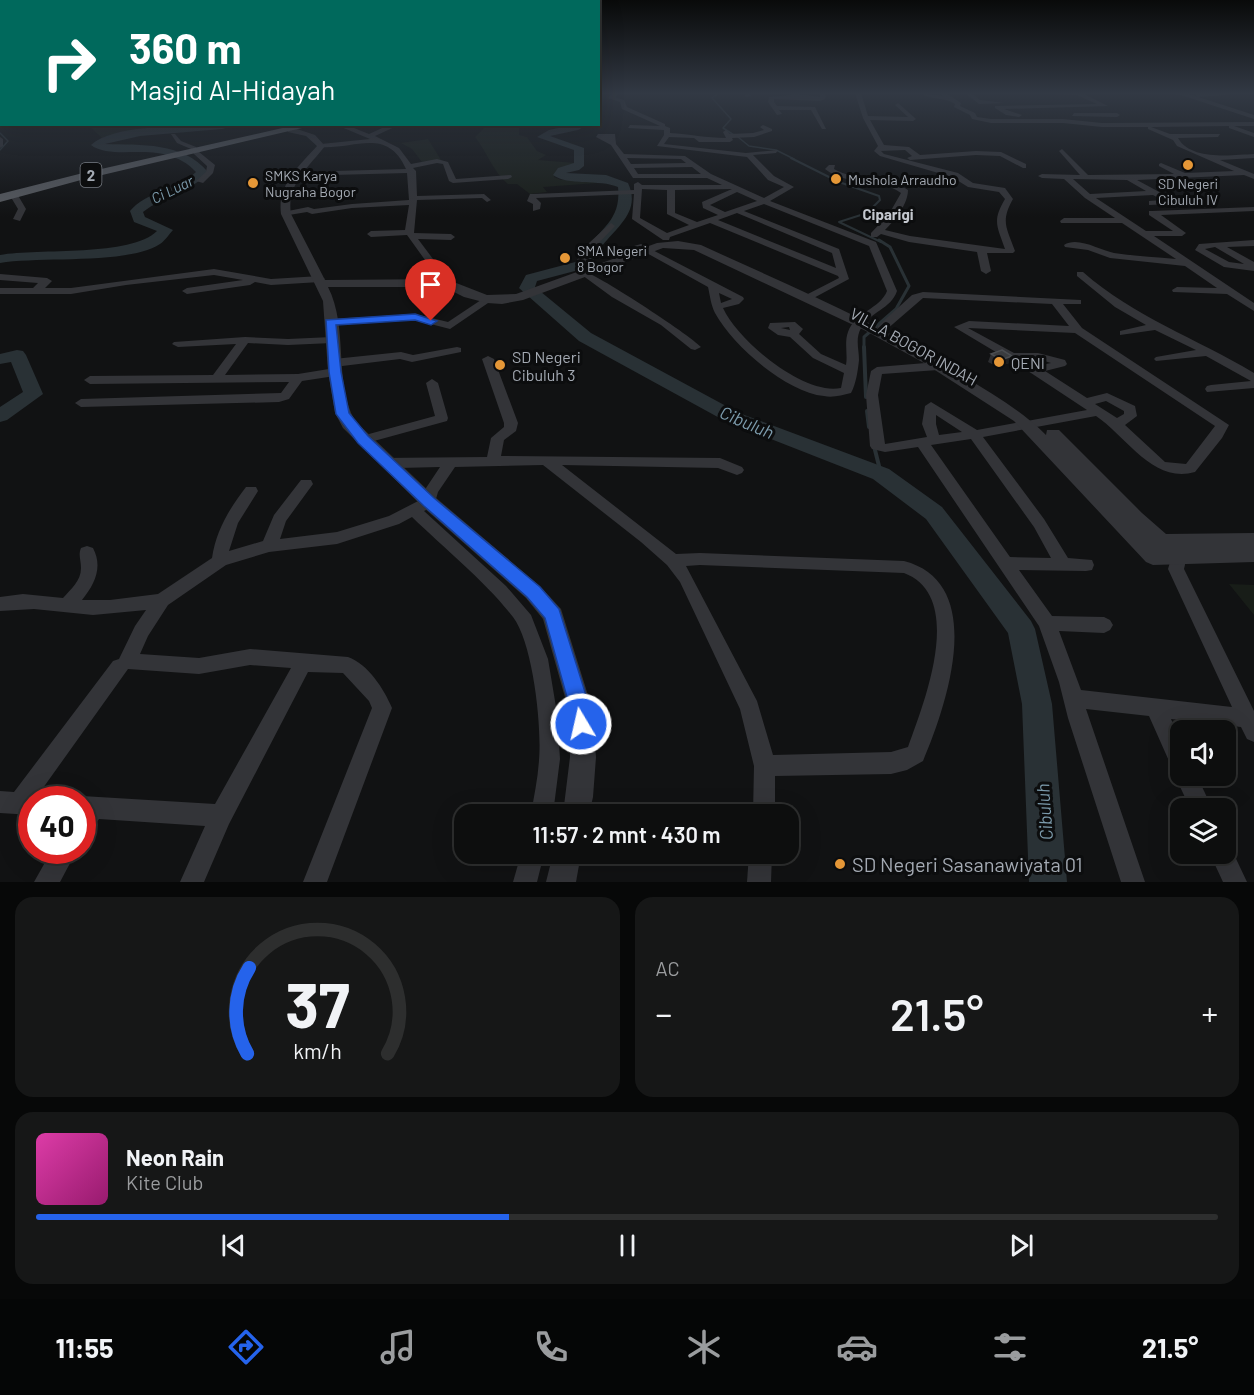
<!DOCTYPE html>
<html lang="id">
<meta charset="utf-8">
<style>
body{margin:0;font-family:Barlow,sans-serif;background:#161717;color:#f1f3f6;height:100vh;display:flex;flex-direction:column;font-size:22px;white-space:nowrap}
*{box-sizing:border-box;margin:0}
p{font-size:20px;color:#9a9c9e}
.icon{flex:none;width:33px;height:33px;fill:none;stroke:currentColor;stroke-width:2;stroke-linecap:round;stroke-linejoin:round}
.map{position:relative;height:882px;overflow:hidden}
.details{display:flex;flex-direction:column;gap:15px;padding:15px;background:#070808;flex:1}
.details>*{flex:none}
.guide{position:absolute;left:0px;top:0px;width:600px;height:126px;box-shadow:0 6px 24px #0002,0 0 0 2px #2d2e2e;background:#00695c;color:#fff;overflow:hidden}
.buttons{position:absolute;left:1170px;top:720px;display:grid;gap:12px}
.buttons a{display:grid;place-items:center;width:66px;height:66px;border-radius:12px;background:#0d0e0e;box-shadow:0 6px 24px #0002,0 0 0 2px #2d2e2e;font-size:30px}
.speed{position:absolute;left:18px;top:786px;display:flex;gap:12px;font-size:30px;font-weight:700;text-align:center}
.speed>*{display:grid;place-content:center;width:78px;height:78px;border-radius:50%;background:#0d0e0e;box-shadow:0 6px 24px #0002,0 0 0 2px #2d2e2e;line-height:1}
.speed .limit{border:9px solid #d22;background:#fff;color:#111}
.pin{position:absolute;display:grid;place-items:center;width:51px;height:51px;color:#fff;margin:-62px -26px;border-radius:50% 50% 50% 0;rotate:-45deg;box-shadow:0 0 6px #0007}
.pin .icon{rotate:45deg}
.me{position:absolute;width:66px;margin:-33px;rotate:351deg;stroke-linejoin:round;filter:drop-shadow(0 0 4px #0008)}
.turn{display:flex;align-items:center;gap:21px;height:126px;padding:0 30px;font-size:27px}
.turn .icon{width:78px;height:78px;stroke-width:2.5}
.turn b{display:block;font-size:42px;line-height:51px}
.big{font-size:45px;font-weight:600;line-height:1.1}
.details .card{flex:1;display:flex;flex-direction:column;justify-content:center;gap:9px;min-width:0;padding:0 21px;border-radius:18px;background:#161717}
.details .dial{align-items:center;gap:0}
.dial svg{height:156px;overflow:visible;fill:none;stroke:#2d2e2e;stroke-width:7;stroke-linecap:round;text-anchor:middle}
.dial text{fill:#f1f3f6;stroke:none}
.song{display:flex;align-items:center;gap:18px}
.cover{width:72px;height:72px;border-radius:9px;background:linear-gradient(135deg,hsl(320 70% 55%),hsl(320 70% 35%))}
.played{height:6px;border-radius:3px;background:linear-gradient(90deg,#2563eb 40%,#2d2e2e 40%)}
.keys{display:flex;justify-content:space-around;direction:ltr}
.heat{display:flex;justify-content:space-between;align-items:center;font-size:33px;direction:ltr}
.details .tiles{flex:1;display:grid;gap:15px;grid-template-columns:1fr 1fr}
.card:last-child{grid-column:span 2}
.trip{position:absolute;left:454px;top:804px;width:345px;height:60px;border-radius:18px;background:#0d0e0e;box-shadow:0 6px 24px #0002,0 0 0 2px #2d2e2e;font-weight:600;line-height:60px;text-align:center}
.menu{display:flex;height:96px;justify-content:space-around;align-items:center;background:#050606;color:#9a9c9e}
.menu .icon{width:42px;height:42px}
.menu .active{color:#2563eb}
.menu b{font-size:27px;color:#f1f3f6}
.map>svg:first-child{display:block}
</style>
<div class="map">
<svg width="1254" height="882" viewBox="0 0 1254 882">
<rect width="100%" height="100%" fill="#111213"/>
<g fill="#181d18">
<path d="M88,125H226L214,129L172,131L103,139Z"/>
<path d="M500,125H519V135L527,137L537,151L546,155L538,160L576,163L556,171L554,177L561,180L594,179L597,183L543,187L547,192L530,194L517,184H508C493,172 487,152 475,137L484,128H498Z"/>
<path d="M428,139L441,160L422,162L412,149L401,143Z"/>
<path d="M1229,584L1254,585V615Z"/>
</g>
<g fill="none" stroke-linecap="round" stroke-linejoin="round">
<g stroke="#293135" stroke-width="1.5">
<path d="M719,93L712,98L731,119L723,128L734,135"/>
<path d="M0,133L8,141L0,150"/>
<path d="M738,137L749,146L776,150L794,159"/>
</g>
<path stroke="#293135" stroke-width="2" d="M791,158L839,182L879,196L880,200L867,213L839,222L881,242"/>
<path stroke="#293135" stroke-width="3" d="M864,348V337L896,309L909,286L890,247L879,240"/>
<g stroke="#293135" stroke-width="4">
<path d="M864,347L866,397"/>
<path d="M867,411L869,427"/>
<path d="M874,446L881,474"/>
</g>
<g fill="#293135" fill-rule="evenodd">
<path d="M206,124H240L222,129L140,136L105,144C141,145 183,142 208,172C191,193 163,196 143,212L145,217L173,230C169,234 165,241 160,244C128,265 41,256 0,263V255C39,248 131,257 157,231L134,222L130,211C147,191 177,190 196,172C163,137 115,163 91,145C112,125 177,127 206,124Z"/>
<path d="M577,124H589L578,130L550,136L584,148V166L579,170L566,173L606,175L628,183C641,211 618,226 602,246C597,252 594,260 590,267L537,281L535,287L591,333L739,413L889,469L942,507L1031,621L1035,629L1052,704L1067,882H1029L1022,704L1008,633L926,519L873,479L725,421L579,341L519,288L526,275L579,261C594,230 622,225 618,187C600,179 567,186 553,175L558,168L574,163V150L537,137L549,130Z"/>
<path d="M17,350L23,351L26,355L43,394L7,420L0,422V407L23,392L11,362L0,364V354Z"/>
</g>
<g fill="#333438" fill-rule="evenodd">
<path d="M612,93H618L615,97L624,100L627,107L665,124V126L670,128V133C690,134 706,138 726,138L723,132L726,130L730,134L753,133L764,130L760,127L763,125L772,129V131L754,137L732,138L733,140L730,142H699L694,138L669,137L664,144L746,153L778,150L776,153L753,155L774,176L794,187L770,201L876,242L897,291C891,309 870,312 861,328C855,339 859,349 859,360C858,370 856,384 851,393C842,395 833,398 824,396C786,392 733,346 715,313C711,305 710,296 708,287L634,246L641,244L743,297L744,299L739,304L723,308C738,341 804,396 841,388L844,373L813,358L790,337L778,335L768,328L770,323L795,322L803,329L799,334L821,354L846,365C848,354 844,343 848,332C855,312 880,309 887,291L869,246L764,204L744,211L839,249L849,279L808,301L804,300V296L839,278L838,276L710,223L670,237L669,240H663L632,219L634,194L536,198L541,203L540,209L533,211V204L527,201L530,194H533L634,190V184L638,182L642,185H722L707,178H633L611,145L596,137L598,134H615L616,144L624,154L685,156L711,174L764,198L784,187L768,180L747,157L657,146L664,135V130L628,128L630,125L660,126L622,109L620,102L608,98ZM627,158L681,159L686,163L631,164ZM692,167L701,174H638L634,168ZM642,189L667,190V214L689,225L667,233L640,218ZM732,189L702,202L703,208L718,215L697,222L675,213V190ZM737,192L757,201L725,212L710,205ZM737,213L832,253L836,268L718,220ZM719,293L732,299L721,303ZM789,327L790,330L781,328Z"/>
<path d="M744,93H750L751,96L746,97Z"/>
<path d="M791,93L820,97V93H826L825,99L820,101L774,99V102L777,106L815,107L826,129H822L811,110H779L782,114L777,115L768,102L769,97L792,95Z"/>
<path d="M855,93H861L868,116L908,117L895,105L898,103L916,119L913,121L870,120L884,145L909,147L920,155L976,151L1001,152L1026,164V168H1023L1000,156L976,155L910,160L907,158L912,156L905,150L881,151L884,154L958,173L973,183L1005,188L1013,199C1000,222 1007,228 1015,251L1013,253H987L991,271L986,274L981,271L977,252L909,242L881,234L877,237H871V233L889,214L901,193C879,177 847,187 825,169L829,165H835L834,169C856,182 887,175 908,190C908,204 895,220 885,230L910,236L1005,249C997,226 992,221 1005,199L999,192L968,187L952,177L880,156L874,151L878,146L863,118Z"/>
<path d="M920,93L943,96L940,93H946L961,103L960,106L975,113L977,117L991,119H1063L1102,123L1254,122V126H1234L1254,133V137L1229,128V126L1151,127L1170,134H1220L1218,137L1178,138C1191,161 1232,155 1254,154V158L1220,160L1254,174V179L1244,175L1137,180L1174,200L1175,202L1171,204L1149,205V201L1162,200L1153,195L1096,198L1146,231H1173L1149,215V211H1152L1254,207V211L1161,215L1186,233L1182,236H1154L1254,303V311L1227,294L1173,292L1172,290L1177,287L1217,288L1185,266L1110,258L1088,250L1065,247L1064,245C1078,236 1099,250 1114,253C1134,256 1155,257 1176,259L1122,223H1061L1060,221L1064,218H1115L1085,198L1064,179L1042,178L1038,176L1042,174L1080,175L1059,151L1062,149L1088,175L1174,174L1159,166V164L1161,163L1185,173L1234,171L1177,146L1173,140L1148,129V127H1102L1063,123H991L972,119L970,115L954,107L955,104C945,97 931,100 920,93ZM1073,179L1127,180L1146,191L1090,194Z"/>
<path d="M965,93H971L980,100L1005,103L979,104Z"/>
<path d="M989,93H1089L1086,95L1108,106L1004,109L1022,115L1019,117L1006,115L995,108V106L1097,104L1077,95Z"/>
<path d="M1154,93H1186L1254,115V119L1181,95Z"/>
<path d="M1198,93H1251L1198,97L1195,95Z"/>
<path d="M1074,113H1117L1120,115L1117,117L1072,116Z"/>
<path d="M0,121L2,124H3L0,125Z"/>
<path d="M334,124H344L369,134L391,124H401L375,136L399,148L411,164L437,159L448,162L456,179L511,175L512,177L508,179L453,183L449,181L443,164L437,163L413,168L416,171L417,196L484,194L491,200L487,202L482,198L417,200L414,233L451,234L455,237L451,240L418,239L451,283L449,285H443L407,235L371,237L367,234L371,231L405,230L409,205L352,208L312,214L307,212L283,216V212L308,207L314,209L352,204L409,200L407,173L295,176V172H298L406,169C387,126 354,150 319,147L321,144L370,139Z"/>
<path d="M171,134H175L181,141L196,147L199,152L215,165L213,173L203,183L196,181L206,172L207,166L194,154L191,149L177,143Z"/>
<path d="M0,137L3,139V146L0,148Z"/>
<path d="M10,192H16L26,209L20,221L13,219L18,209L9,194Z"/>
<path d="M611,223L615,226L595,247L587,259L602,266V270H596L579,262L577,260L589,243Z"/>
<path d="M1254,240V246L1227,247L1254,262V271L1224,267L1195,250L1199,244ZM1215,247L1244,264L1229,262L1205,249Z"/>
<path d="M214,269L271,279L320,276L325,279L320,282L271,285L255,282L250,285L187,294L182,291L187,288L243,280L214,275L126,285L71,294H0V288H33L38,283L0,280V274L47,278L52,281L45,288H71Z"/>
<path d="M582,271C591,270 690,335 701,347L695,350L691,349L661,325L612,297L582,275Z"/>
<path d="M1077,272H1083C1134,317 1196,338 1254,373V388L1207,392L1205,389L1207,386L1211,385L1251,381L1206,356L1156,361L1154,359L1156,357L1196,350L1155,330L1120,335V331L1146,325L1115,307L1077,276Z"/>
<path d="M923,292L1081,300V304H1063L1082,328L1229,425L1222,438L1195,472C1153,484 1127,437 1096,416L983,437L1044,519L1068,558L1092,560L1094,565L1092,570L1086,571L1019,570L1052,616L1104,617L1110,620L1113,625L1110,630L1104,633L1059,631L1081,690L1232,707L1168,569L1173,552L1179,550L1185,552L1187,556L1184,569L1254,711V742L1247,739L1241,727L1171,719L1180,740V776H1197L1212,808H1190L1175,776L1177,772L1173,770L1149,716L1086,709L1145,882H1121L1068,718L1059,682L1039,626L918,447L885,452L872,449L870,446L866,395L871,371L877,367L938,362L944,366L938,370L882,374L878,395L885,444L927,437L922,424L925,406L931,402L977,430L1087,410L1031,373L954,327L969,321L1069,326L1052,304L923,298L886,330H878V326L912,295ZM968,328L1075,333L1215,426L1186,464L1165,462L1125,425L1137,416L1135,406L1107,393L1087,398L1045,371L1065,366L1067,364L1065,360L1038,353H1014ZM1038,359L1051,363L1037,366L1026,360ZM1106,401L1124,411V414L1117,418L1095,404ZM936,415L962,432L939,435L936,424ZM971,439L1034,527L1051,558L1010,557L931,445Z"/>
<path d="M487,296L491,297V301L450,329L415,320L330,325L325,322L330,319L415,314L448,322Z"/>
<path d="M245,337L288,339L332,337L338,340L332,343L288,345L248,343L225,375L298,374L335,368L341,372L335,376L302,381L289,399L279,402L81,407L75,403L81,399L281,393L289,382L90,384L84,380L90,376L213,375L236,344L178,347L172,344L174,342Z"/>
<path d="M457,347L461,348V352L412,362L400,359L334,367L328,363L334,359L401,352L413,355Z"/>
<path d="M488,356L494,359L518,423L516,431L504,440L501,456L720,458L742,467L744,470L742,473L737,475L718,468L562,465L676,554L700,553L904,561C989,583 946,707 923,761L907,770L891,774L775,776V814H753L754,766L740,709L680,582L667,565L641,542L543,465L455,467L438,492L434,506L424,511L506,586L531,615L548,659L557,713L560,759L553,814H531C534,796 538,778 539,760C542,727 533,643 513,617C486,582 444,548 412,517L399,524L337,544L269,552L226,565L168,605L148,636L140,654L199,658L250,649L348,657C368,664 384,689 392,708L327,882H303L372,708L369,701L343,673L308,672L229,824L204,882H180L205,826L99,819L90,832L82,835V800H74L82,796L215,804L291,668L250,665L199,674L128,669L38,795L41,800H32V815L0,813V791L14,792L113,661L119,659L135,626L146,610L93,615L34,609L0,611V597L23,594L63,598C71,589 81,581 81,568C81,560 78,555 81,548L87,546L93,548C103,567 95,584 82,600H110L158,594L212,558C216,531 229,509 246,487H256L258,491L238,523L229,551L263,541L274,515L301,480H311L313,484L286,521L280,539L337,532L389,516L422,499L424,491L440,467L399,468L381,464L379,461L381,458L487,457L491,438L504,427V423L482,359ZM700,565L904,573C967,597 923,705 908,747L891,752L773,755L757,701L686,566Z"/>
<path d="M432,379L438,383L448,418L447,421L363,444L358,443L356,440L358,437L435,416L426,383Z"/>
<path d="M1226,844L1230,846L1247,882H1223L1210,854H1226Z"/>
<path d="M52,850H77L60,882H34Z"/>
<path d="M521,854H544L537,882H513Z"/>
<path d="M749,854H772L771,882H747Z"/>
</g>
<g fill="#333438" fill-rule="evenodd">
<path d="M285,124H293L294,128L315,135L325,146C309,167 286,184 291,214L325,280L446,279L487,295L516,294L657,243L678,241L701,245C790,286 882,324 965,377C994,395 1022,411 1046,435L1047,430H1059L1142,513L1166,534L1254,533V562L1153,565L1146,562L1014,421L924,363L864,330L694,250L663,248L523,300L502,304L487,303L464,297L444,287H328C349,328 333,381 355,421L435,497L540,586L561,609L592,708L596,757L593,797L589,814H563L570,757L568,708L543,619L526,598L423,507L343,428L335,413L328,372L323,301L281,214C277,185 299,166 317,146L306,136L288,132Z"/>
<path d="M553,854H581L576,882H546Z"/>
</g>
<path fill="#575a5f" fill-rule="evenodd" d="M300,124H319L81,180L0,202V194L79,174Z"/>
</g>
<path fill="#2d2e31" d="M991,354L1009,363L998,367L988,362Z"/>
<path fill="#1c1d1f" d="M1012,356L1009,363L998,367L1001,360Z"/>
<path fill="#3a3c3f" stroke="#4a4d51" stroke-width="1.5" d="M1002,350L1012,356L1001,360L991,354Z"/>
<linearGradient id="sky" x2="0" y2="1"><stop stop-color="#090a0a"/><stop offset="0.43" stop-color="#323944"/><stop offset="1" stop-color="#323944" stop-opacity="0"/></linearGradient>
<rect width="1254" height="217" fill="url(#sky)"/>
<path fill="#2563eb" stroke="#184099" stroke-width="1.5" d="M415,314L437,321L431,325L415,320L336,325L341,372L349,413L368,436L434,498L540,587L559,609L590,708L591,724L588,731L581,734L574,731L571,724L570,708L545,618L527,597L424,506L358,443L336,414L329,372L326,320Z"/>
<g fill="#e59737" stroke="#0c0d0e" stroke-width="2">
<circle cx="1188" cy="165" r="6"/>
<circle cx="836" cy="179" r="6"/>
<circle cx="253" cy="183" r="6"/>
<circle cx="565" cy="258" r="6"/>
<circle cx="999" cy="362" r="6"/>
<circle cx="500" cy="365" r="6"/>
<circle cx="840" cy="864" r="6"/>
</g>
<g text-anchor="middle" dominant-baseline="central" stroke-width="6" stroke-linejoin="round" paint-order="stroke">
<g font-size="14" fill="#a4aab3" stroke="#0c0d0e" text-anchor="start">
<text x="265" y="175">SMKS Karya<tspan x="265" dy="16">Nugraha Bogor</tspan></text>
<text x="848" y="179">Mushola Arraudho</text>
<text x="1188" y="183" text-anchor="middle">SD Negeri<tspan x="1188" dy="16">Cibuluh IV</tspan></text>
<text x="577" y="250">SMA Negeri<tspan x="577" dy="16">8 Bogor</tspan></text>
</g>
<rect fill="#0c0d0e" stroke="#767b82" stroke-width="1.5" x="80.5" y="163" width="21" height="24" rx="4.5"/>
<g font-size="15" font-weight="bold" fill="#a4aab3">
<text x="91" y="175">2</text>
</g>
<g font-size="15" font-style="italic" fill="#7c9bac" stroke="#0c0d0e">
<text transform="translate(172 189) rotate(-26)">Ci Luar</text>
</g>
<g font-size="15" font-weight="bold" fill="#c4c8cf" stroke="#0c0d0e">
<text x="888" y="214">Ciparigi</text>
</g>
<g font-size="16" fill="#a4aab3" stroke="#0c0d0e">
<text transform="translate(914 346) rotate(29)">VILLA BOGOR INDAH</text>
</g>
<g font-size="16" fill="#a4aab3" stroke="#0c0d0e" text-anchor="start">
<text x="512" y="356">SD Negeri<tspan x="512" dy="18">Cibuluh 3</tspan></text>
<text x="1011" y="362">QENI</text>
</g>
<g font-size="18" font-style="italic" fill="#7c9bac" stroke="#0c0d0e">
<text transform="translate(747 422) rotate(23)">Cibuluh</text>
<text transform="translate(1044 812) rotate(-94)">Cibuluh</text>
</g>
<g font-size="20" fill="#a4aab3" stroke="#0c0d0e" text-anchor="start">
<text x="852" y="864">SD Negeri Sasanawiyata 01</text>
</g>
</g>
</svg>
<div class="buttons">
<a><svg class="icon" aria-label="sound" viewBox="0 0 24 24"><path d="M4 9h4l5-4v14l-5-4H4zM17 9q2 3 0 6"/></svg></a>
<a><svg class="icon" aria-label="layers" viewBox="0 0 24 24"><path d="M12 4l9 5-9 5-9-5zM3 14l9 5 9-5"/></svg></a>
</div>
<div class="speed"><div class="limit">40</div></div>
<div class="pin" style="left:431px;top:321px;background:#d93025"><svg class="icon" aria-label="arrive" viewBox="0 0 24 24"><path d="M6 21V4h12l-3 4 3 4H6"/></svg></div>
<svg class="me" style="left:581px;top:724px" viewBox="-20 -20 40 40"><circle r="17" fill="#2563eb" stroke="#fff" stroke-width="3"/><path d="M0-11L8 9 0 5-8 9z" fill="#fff"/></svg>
<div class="trip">11:57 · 2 mnt · 430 m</div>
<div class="guide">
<div class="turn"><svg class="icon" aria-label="right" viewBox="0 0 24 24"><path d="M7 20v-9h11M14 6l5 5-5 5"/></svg><div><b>360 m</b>Masjid Al-Hidayah</div></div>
</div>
</div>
<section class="details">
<div class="tiles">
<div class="card dial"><svg viewBox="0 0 100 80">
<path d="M14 69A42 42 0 1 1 86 69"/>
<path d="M14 69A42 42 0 0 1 15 25" stroke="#2563eb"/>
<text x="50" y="56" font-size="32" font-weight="700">37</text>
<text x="50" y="72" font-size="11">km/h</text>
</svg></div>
<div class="card"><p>AC</p>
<div class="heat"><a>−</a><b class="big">21.5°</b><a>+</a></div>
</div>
<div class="card">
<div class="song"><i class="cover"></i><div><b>Neon Rain</b><p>Kite Club</p></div></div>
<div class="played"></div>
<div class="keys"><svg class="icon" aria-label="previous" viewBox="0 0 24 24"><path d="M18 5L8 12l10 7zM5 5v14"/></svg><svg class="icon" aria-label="pause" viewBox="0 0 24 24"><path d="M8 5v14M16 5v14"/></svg><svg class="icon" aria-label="next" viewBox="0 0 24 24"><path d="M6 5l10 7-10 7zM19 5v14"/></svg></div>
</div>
</div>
</section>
<nav class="menu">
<b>11:55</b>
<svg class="icon active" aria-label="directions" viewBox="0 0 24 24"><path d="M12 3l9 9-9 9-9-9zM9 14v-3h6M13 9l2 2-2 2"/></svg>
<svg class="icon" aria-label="music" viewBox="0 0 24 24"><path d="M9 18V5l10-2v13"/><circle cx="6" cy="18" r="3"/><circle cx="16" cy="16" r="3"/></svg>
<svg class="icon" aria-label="phone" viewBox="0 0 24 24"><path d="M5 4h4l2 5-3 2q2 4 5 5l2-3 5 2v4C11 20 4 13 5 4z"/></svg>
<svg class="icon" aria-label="climate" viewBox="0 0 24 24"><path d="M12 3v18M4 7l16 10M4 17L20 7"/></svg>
<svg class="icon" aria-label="car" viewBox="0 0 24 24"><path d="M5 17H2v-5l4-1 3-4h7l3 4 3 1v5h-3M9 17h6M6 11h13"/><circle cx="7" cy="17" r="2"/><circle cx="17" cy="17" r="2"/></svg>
<svg class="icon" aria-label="filters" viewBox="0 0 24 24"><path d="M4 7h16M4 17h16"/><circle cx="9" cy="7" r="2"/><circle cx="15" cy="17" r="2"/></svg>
<b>21.5°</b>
</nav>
